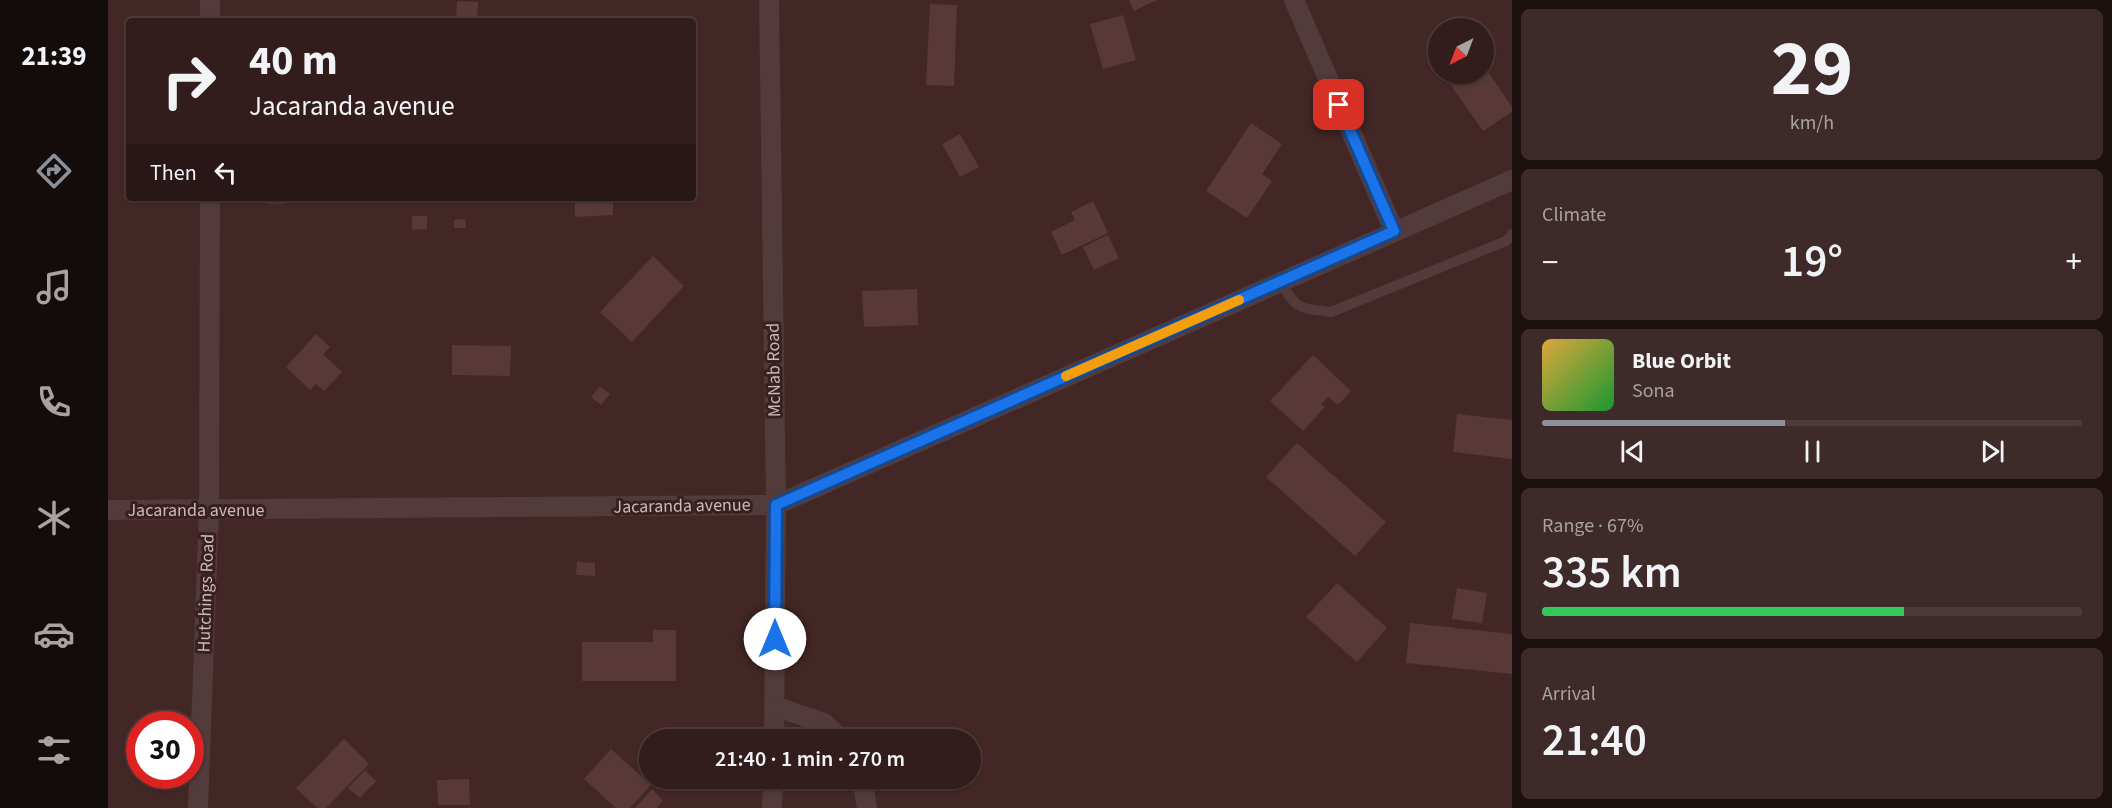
<!DOCTYPE html>
<meta charset="utf-8">
<style>
body{margin:0;font-family:"Source Sans 3",sans-serif;background:#3d2a29;color:#f1f3f6;height:100vh;display:flex;flex-direction:column;font-size:22px;white-space:nowrap}
*{box-sizing:border-box;margin:0}
p{font-size:20px;color:#a8a2a3}
.icon{flex:none;width:33px;height:33px;fill:none;stroke:currentColor;stroke-width:2;stroke-linecap:round;stroke-linejoin:round}
.map{position:relative;flex:1;overflow:hidden}
.side{display:flex;flex-direction:column;gap:9px;padding:9px;background:#1c100f;width:600px}
.side>*{flex:none}
.hud{position:absolute;left:18px;top:18px;width:570px;height:183px;border-radius:6px;box-shadow:0 2px 4px #0004,0 0 0 2px #4d3b3b;background:#321d1c;color:#f1f3f6;overflow:hidden}
.needle{width:39px;rotate:222deg}
.buttons{position:absolute;left:1320px;top:18px;display:grid;gap:12px}
.buttons a{display:grid;place-items:center;width:66px;height:66px;border-radius:50%;background:#321d1c;box-shadow:0 2px 4px #0004,0 0 0 2px #4d3b3b;font-size:30px}
.speed{position:absolute;left:18px;top:711px;display:flex;gap:12px;font-size:30px;font-weight:700;text-align:center}
.speed>*{display:grid;place-content:center;width:78px;height:78px;border-radius:50%;background:#321d1c;box-shadow:0 2px 4px #0004,0 0 0 2px #4d3b3b;line-height:1}
.speed .limit{border:9px solid #d22;background:#fff;color:#111}
.pin{position:absolute;display:grid;place-items:center;width:51px;height:51px;color:#fff;margin:-26px;border-radius:12px;box-shadow:0 3px 9px #0006}
.me{position:absolute;width:66px;margin:-33px;rotate:0deg;stroke-linejoin:round;filter:drop-shadow(0 0 4px #0008)}
.turn{display:flex;align-items:center;gap:21px;height:126px;padding:0 24px;font-size:27px}
.turn .icon{width:78px;height:78px;stroke-width:2.5}
.turn b{display:block;font-size:42px;line-height:51px}
.then{display:flex;align-items:center;height:57px;padding:0 24px;background:#0003;gap:12px;font-size:22px}
.big{font-size:45px;font-weight:600;line-height:1.1}
.side .widget{flex:1;display:flex;flex-direction:column;justify-content:center;gap:9px;min-width:0;padding:0 21px;border-radius:9px;background:#3d2a29}
.side .dial{align-items:center;gap:0}
.dial b{font-size:78px;line-height:1}
.song{display:flex;align-items:center;gap:18px}
.cover{width:72px;height:72px;border-radius:9px;background:linear-gradient(135deg,hsl(40 70% 55%),hsl(130 70% 35%))}
.played{height:6px;border-radius:3px;background:linear-gradient(90deg,#8c9099 45%,#4d3b3b 45%)}
.keys{display:flex;justify-content:space-around;direction:ltr}
.heat{display:flex;justify-content:space-between;align-items:center;font-size:33px;direction:ltr}
.charge{height:9px;border-radius:4px;background:linear-gradient(90deg,#34c759 67%,#4d3b3b 0)}
.trip{position:absolute;left:531px;top:729px;width:342px;height:60px;border-radius:30px;background:#321d1c;box-shadow:0 2px 4px #0004,0 0 0 2px #4d3b3b;font-weight:600;line-height:60px;text-align:center}
main{display:flex;flex:1;min-height:0}
.dock{display:flex;flex-direction:column;width:108px;justify-content:space-around;align-items:center;background:#140c0b;color:#a8a2a3}
.dock .icon{width:42px;height:42px}
.dock .selected{color:#8c9099}
.dock b{font-size:27px;color:#f1f3f6}
.map>svg:first-child{display:block}
</style>
<main>
<nav class="dock">
<b>21:39</b>
<svg class="icon selected" aria-label="directions" viewBox="0 0 24 24"><path d="M12 3l9 9-9 9-9-9zM9 14v-3h6M13 9l2 2-2 2"/></svg>
<svg class="icon" aria-label="music" viewBox="0 0 24 24"><path d="M9 18V5l10-2v13"/><circle cx="6" cy="18" r="3"/><circle cx="16" cy="16" r="3"/></svg>
<svg class="icon" aria-label="phone" viewBox="0 0 24 24"><path d="M5 4h4l2 5-3 2q2 4 5 5l2-3 5 2v4C11 20 4 13 5 4z"/></svg>
<svg class="icon" aria-label="climate" viewBox="0 0 24 24"><path d="M12 3v18M4 7l16 10M4 17L20 7"/></svg>
<svg class="icon" aria-label="car" viewBox="0 0 24 24"><path d="M5 17H2v-5l4-1 3-4h7l3 4 3 1v5h-3M9 17h6M6 11h13"/><circle cx="7" cy="17" r="2"/><circle cx="17" cy="17" r="2"/></svg>
<svg class="icon" aria-label="filters" viewBox="0 0 24 24"><path d="M4 7h16M4 17h16"/><circle cx="9" cy="7" r="2"/><circle cx="15" cy="17" r="2"/></svg>
</nav>
<div class="map">
<svg width="1404" height="808" viewBox="0 0 1404 808">
<rect width="100%" height="100%" fill="#422726"/>
<g fill="#583938">
<path d="M1021,0H1049L1026,11Z"/>
<path d="M349,1L370,2L369,21H348Z"/>
<path d="M822,4L849,5L846,86L818,85Z"/>
<path d="M1015,15L1028,60L995,69L982,24Z"/>
<path d="M1376,66L1404,107V112L1375,131L1335,74H1376Z"/>
<path d="M1143,123L1174,144L1154,174L1164,181L1139,218L1098,191Z"/>
<path d="M852,134L871,167L852,177L834,144Z"/>
<rect x="158" y="198" width="20" height="6"/>
<path d="M467,198H505V215L467,217Z"/>
<path d="M985,201L1000,233L954,255L943,232L967,220L963,212Z"/>
<path d="M304,216H319V229L304,230Z"/>
<path d="M357,219L358,228H346V220Z"/>
<path d="M1000,235L1011,258L986,270L975,247Z"/>
<path d="M545,256L576,286L524,342L492,312Z"/>
<path d="M809,289L810,325L756,327L754,291Z"/>
<path d="M208,334L222,347L215,354L234,372L216,391L208,384L202,390L178,367Z"/>
<path d="M344,345L403,346L402,376L344,375Z"/>
<path d="M1205,355L1243,391L1230,405L1220,397L1213,404L1217,407L1195,431L1162,401Z"/>
<path d="M492,386L502,394L493,405L483,397Z"/>
<path d="M1349,414L1404,420V459L1345,452Z"/>
<path d="M1189,443L1278,522L1247,556L1158,477Z"/>
<path d="M469,562L487,563V576L468,575Z"/>
<path d="M1229,583L1279,628L1249,662L1198,617Z"/>
<path d="M1349,588L1379,593L1374,623L1344,619Z"/>
<path d="M1302,623L1404,634V674L1298,663Z"/>
<path d="M545,630H568V681H474V642H545Z"/>
<path d="M236,739L261,764L218,808H209L188,788Z"/>
<path d="M503,749L543,785L522,808H508L476,779Z"/>
<path d="M257,770L268,781L252,798L240,788Z"/>
<path d="M361,779L362,805H330L329,780Z"/>
<path d="M544,789L555,801L549,808H527Z"/>
</g>
<g fill="none" stroke-linecap="round" stroke-linejoin="round">
<path stroke="#523b3a" stroke-width="10" d="M1172,282C1190,310 1190,308 1223,312L1398,241L1404,234"/>
<g stroke="#523b3a" stroke-width="20">
<path d="M661,0L668,505L666,740"/>
<path d="M1186,0L1286,231"/>
<path d="M102,21V0"/>
<path d="M0,510L668,505L1404,180"/>
<path d="M666,706L716,723L734,740"/>
<path d="M754,778L759,808"/>
<path d="M90,808L101,510L102,198"/>
<path d="M664,808L665,778"/>
</g>
</g>
<g fill="none" stroke-linecap="round" stroke-linejoin="round">
<g stroke="#114b97" stroke-width="15">
<path id="route" d="M667,639L668,505L1286,231L1231,105"/>
</g>
<use href="#route" stroke="#1a73e8" stroke-width="10"/>
<path stroke="#f59e0b" stroke-width="10" d="M958,376L1131,300"/>
</g>
<g text-anchor="middle" dominant-baseline="central" stroke-width="6" stroke-linejoin="round" paint-order="stroke">
<g font-size="18" fill="#ccb9b7" stroke="#37201f">
<text transform="translate(666 370) rotate(-91)">McNab Road</text>
<text transform="translate(574 506) rotate(-1)">Jacaranda avenue</text>
<text x="88" y="510">Jacaranda avenue</text>
<text transform="translate(98 593) rotate(-88)">Hutchings Road</text>
</g>
</g>
</svg>
<div class="buttons">
<a><svg class="needle" viewBox="-14 -14 28 28"><path d="M0-13l5 13h-10z" fill="#e53935"/><path d="M0 13l5-13h-10z" fill="#a8a2a3"/></svg></a>
</div>
<div class="speed"><div class="limit">30</div></div>
<div class="pin" style="left:1231px;top:105px;background:#d93025"><svg class="icon" aria-label="arrive" viewBox="0 0 24 24"><path d="M6 21V4h12l-3 4 3 4H6"/></svg></div>
<svg class="me" style="left:667px;top:639px" viewBox="-20 -20 40 40"><circle r="19" fill="#fff"/><path d="M0-13L10 11 0 6-10 11z" fill="#1a73e8"/></svg>
<div class="trip">21:40 · 1 min · 270 m</div>
<div class="hud">
<div class="turn"><svg class="icon" aria-label="right" viewBox="0 0 24 24"><path d="M7 20v-9h11M14 6l5 5-5 5"/></svg><div><b>40 m</b>Jacaranda avenue</div></div>
<div class="then">Then<svg class="icon" aria-label="left" viewBox="0 0 24 24"><path d="M17 20v-9H6M10 6l-5 5 5 5"/></svg></div>
</div>
</div>
<section class="side">
<div class="widget dial"><b>29</b><p>km/h</p></div>
<div class="widget"><p>Climate</p>
<div class="heat"><a>−</a><b class="big">19°</b><a>+</a></div>
</div>
<div class="widget">
<div class="song"><i class="cover"></i><div><b>Blue Orbit</b><p>Sona</p></div></div>
<div class="played"></div>
<div class="keys"><svg class="icon" aria-label="previous" viewBox="0 0 24 24"><path d="M18 5L8 12l10 7zM5 5v14"/></svg><svg class="icon" aria-label="pause" viewBox="0 0 24 24"><path d="M8 5v14M16 5v14"/></svg><svg class="icon" aria-label="next" viewBox="0 0 24 24"><path d="M6 5l10 7-10 7zM19 5v14"/></svg></div>
</div>
<div class="widget"><p>Range · 67%</p><b class="big">335 km</b><div class="charge"></div></div>
<div class="widget"><p>Arrival</p><b class="big">21:40</b></div>
</section>
</main>
